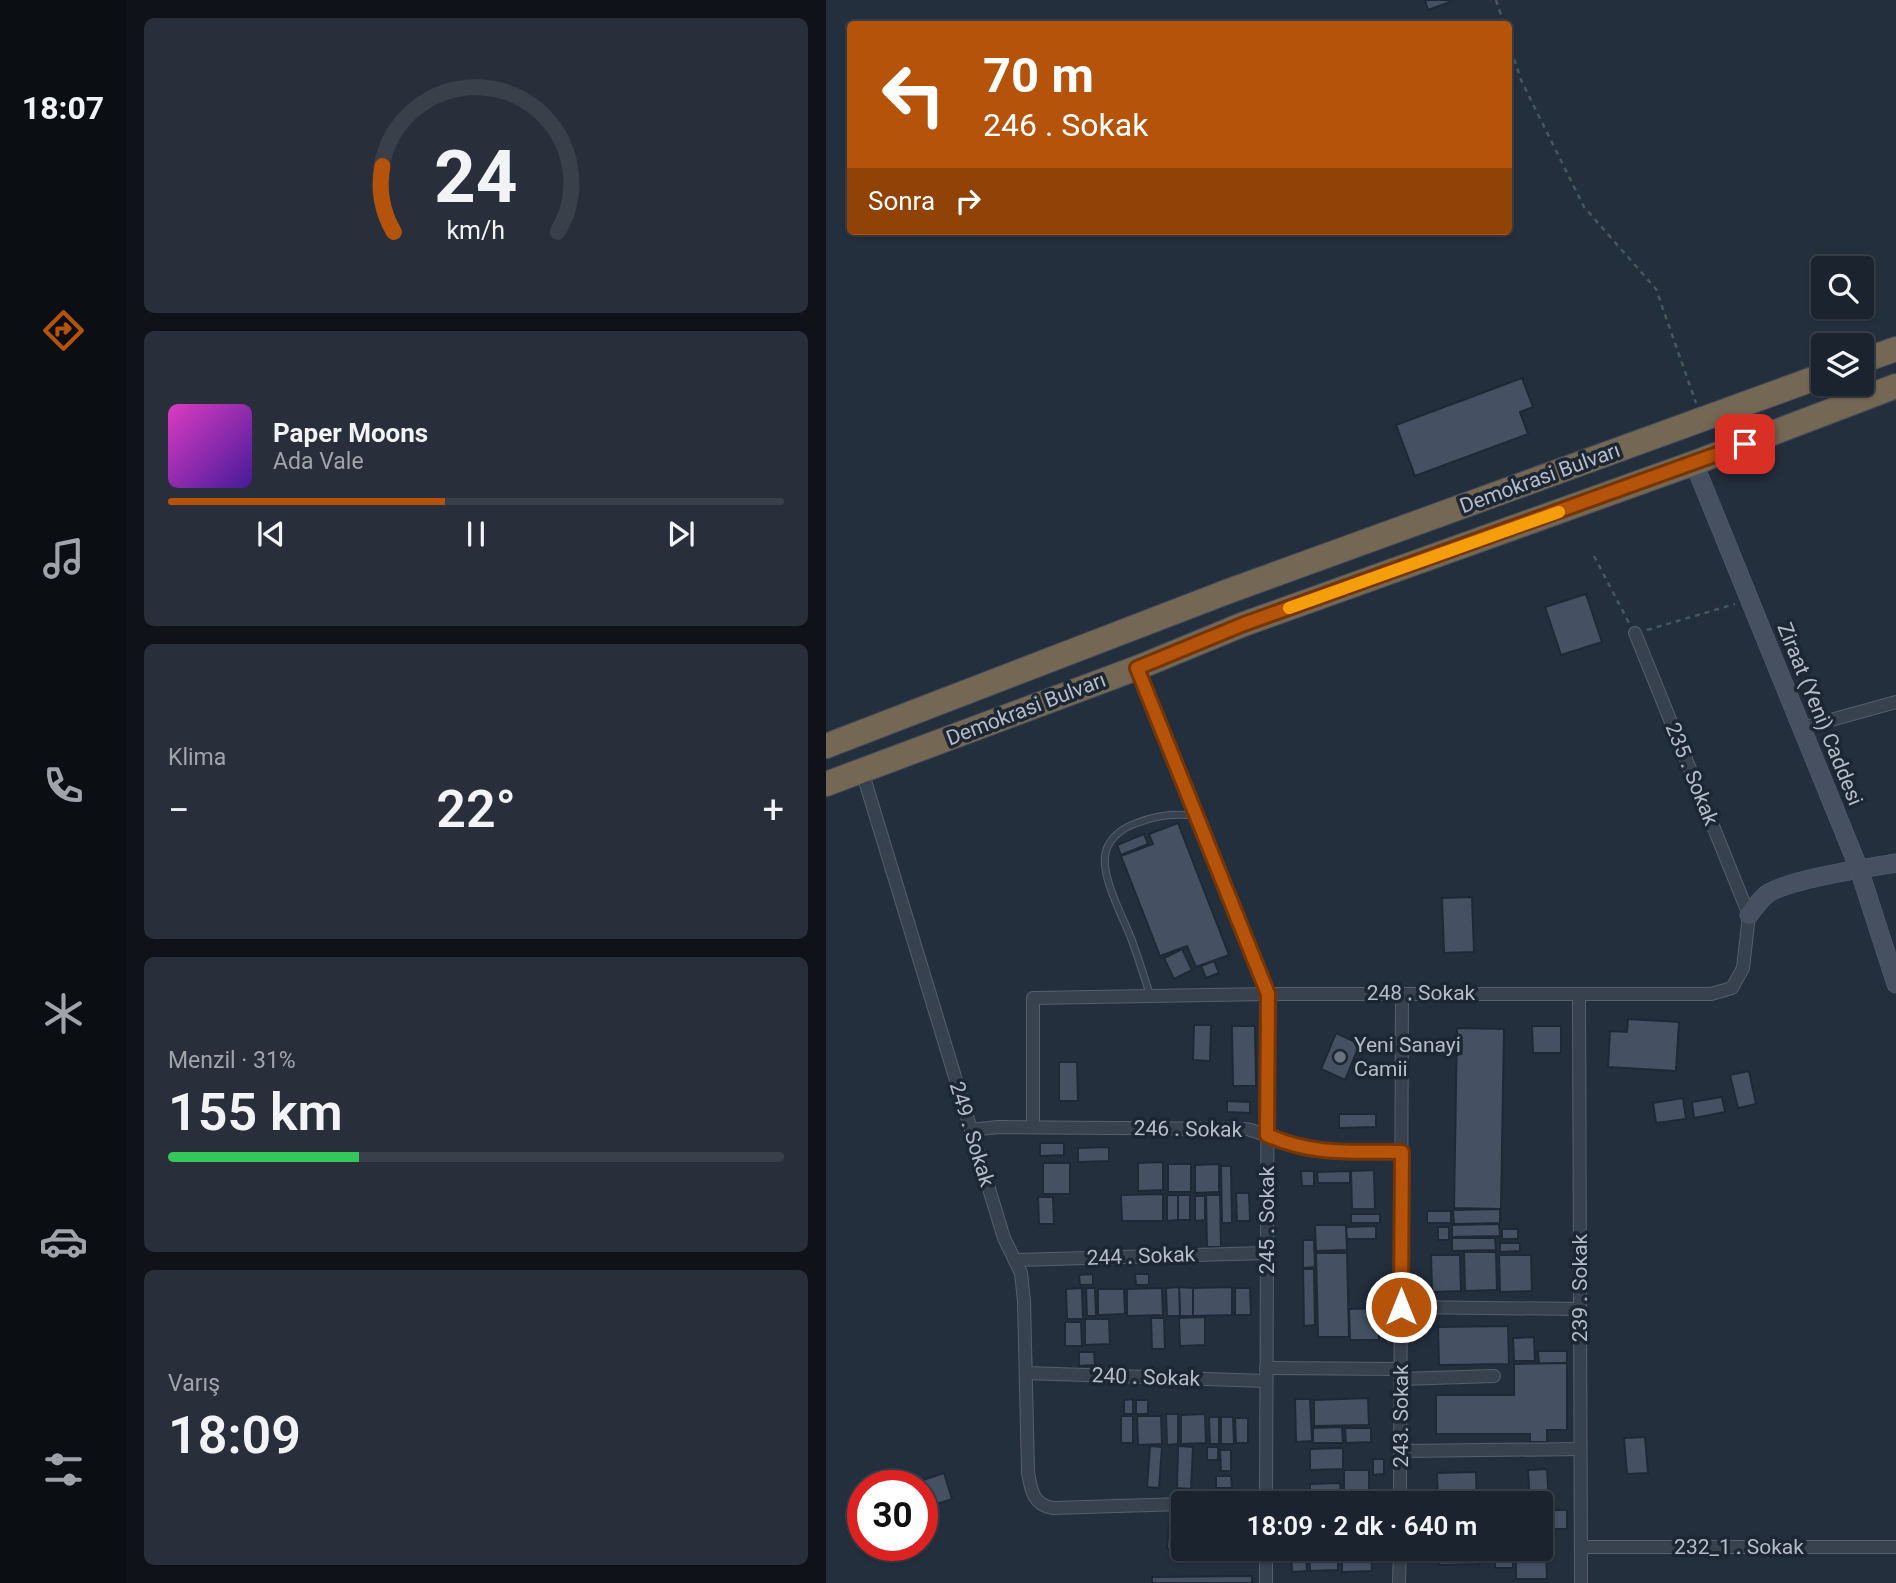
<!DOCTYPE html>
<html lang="tr">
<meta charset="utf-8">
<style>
body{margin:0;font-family:Roboto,sans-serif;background:#282f3a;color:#f1f3f6;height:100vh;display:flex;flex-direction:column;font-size:26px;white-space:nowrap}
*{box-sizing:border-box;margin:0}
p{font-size:23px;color:#a0a4aa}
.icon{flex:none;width:38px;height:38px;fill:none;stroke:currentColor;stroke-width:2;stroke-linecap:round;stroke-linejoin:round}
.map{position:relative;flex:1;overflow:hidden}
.drawer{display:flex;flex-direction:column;gap:18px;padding:18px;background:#0f1319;width:700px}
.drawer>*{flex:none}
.guide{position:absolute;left:21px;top:21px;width:665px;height:214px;border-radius:7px;box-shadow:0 2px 5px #0004,0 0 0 2px #39404a;background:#b45309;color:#fff;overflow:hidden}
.fabs{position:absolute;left:985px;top:256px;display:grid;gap:14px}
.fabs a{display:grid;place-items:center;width:63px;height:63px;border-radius:7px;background:#1b232e;box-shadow:0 2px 5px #0004,0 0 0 2px #39404a;font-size:35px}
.speed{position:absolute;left:21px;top:1470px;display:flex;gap:14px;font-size:35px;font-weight:700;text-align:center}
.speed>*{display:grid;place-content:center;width:91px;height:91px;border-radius:50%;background:#1b232e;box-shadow:0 2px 5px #0004,0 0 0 2px #39404a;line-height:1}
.speed .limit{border:10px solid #d22;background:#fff;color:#111}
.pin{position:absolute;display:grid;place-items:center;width:60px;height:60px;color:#fff;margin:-30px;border-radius:14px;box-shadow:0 4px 10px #0006}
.me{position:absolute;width:77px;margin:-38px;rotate:0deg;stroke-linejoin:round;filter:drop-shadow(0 0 5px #0008)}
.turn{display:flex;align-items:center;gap:24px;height:147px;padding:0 21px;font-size:32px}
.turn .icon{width:91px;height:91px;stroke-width:2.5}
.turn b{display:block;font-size:49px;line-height:60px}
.then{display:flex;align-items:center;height:66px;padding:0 21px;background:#0003;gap:14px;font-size:26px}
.big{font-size:52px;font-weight:600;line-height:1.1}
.drawer .widget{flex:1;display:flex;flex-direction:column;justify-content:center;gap:10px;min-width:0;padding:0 24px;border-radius:10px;background:#282f3a}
.drawer .dial{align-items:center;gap:0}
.dial svg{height:182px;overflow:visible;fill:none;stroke:#39404a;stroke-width:7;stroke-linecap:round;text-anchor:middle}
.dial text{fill:#f1f3f6;stroke:none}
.song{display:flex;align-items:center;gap:21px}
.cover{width:84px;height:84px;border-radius:10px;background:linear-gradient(135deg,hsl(310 70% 55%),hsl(260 70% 35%))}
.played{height:7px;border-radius:4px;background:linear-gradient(90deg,#b45309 45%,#39404a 45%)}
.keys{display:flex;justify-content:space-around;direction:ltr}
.heat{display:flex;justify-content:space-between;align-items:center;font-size:38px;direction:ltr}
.charge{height:10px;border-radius:5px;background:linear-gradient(90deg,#34c759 31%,#39404a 0)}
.trip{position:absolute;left:345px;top:1491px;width:382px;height:70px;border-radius:7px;background:#1b232e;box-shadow:0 2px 5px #0004,0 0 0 2px #39404a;font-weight:600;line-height:70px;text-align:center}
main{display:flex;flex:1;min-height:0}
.dock{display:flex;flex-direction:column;width:126px;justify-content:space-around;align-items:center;background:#0b0e12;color:#a0a4aa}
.dock .icon{width:49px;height:49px}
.dock .active{color:#b45309}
.dock b{font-size:32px;color:#f1f3f6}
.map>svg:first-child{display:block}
</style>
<main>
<nav class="dock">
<b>18:07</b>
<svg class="icon active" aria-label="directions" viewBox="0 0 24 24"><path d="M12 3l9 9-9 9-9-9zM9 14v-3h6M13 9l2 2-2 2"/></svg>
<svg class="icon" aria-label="music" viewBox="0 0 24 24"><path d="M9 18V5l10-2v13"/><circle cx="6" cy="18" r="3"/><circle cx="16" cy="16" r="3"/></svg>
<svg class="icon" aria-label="phone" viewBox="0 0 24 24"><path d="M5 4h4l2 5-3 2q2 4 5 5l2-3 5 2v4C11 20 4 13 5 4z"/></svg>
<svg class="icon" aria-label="climate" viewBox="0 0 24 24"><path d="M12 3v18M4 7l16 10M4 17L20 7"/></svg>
<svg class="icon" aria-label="car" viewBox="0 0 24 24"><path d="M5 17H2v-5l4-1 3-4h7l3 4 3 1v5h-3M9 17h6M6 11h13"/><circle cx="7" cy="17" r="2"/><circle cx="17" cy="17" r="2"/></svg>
<svg class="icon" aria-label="filters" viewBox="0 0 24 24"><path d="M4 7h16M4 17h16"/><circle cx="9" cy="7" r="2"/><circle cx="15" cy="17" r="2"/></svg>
</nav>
<section class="drawer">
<div class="widget dial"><svg viewBox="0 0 100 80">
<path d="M14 69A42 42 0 1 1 86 69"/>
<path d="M14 69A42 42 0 0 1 9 40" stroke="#b45309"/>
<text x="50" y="56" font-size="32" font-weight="700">24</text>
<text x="50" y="72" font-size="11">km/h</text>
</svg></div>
<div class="widget">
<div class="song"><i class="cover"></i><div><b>Paper Moons</b><p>Ada Vale</p></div></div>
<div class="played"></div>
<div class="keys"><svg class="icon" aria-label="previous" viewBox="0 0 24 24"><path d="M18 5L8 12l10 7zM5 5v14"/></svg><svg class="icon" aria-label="pause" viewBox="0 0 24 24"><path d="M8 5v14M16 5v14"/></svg><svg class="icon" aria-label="next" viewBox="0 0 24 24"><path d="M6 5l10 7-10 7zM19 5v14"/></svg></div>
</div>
<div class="widget"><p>Klima</p>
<div class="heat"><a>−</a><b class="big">22°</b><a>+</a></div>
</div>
<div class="widget"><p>Menzil · 31%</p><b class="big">155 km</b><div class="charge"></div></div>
<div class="widget"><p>Varış</p><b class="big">18:09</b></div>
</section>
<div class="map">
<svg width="1070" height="1583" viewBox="0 0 1070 1583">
<rect width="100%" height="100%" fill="#242f3e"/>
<g fill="#455162" stroke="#1f2835" stroke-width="2">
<path d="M599,0H624V2L602,10Z"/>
<path d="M696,378L707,407L694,412L702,434L589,476L570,425Z"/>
<path d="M760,594L776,642L735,655L719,607Z"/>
<path d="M352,823L403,955L370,967L361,946L334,956L295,856L327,844L323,834Z"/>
<path d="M318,834L322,844L295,855L291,845Z"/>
<path d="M646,897L648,952L618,953L616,898Z"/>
<path d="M356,949L366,970L348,979L338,958Z"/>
<path d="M388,961L393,973L380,978L375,966Z"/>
<path d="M802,1019L853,1022L850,1071L782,1067L784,1031L801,1032Z"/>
<path d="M368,1025H385L384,1061L367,1060Z"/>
<path d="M406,1026H429L430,1086H407Z"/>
<path d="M706,1026H735V1053H707Z"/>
<path d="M631,1028L678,1029L675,1209L628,1208Z"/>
<path d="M510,1033L534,1044L519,1080L495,1069Z"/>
<path d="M233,1062H251L252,1101H233Z"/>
<path d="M923,1071L930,1104L912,1108L904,1075Z"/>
<path d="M896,1097L899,1112L868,1118L866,1102Z"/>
<path d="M857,1098L860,1119L830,1123L827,1103Z"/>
<path d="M401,1101L424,1102V1113L401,1112Z"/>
<path d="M513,1114H550V1127L513,1128Z"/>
<path d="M214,1143H238V1155L214,1156Z"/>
<path d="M283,1147V1161L252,1162V1148Z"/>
<path d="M337,1162V1190L312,1191V1163Z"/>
<rect x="217" y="1163" width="27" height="31"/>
<rect x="342" y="1164" width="23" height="28"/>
<path d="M393,1164V1192L369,1193V1165Z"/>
<path d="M395,1166H405L406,1223H396Z"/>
<path d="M548,1170L549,1209H526L525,1171Z"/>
<path d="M475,1171H488V1186H476Z"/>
<path d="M524,1171V1183H492L491,1172Z"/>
<path d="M410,1193H423L424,1221H411Z"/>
<path d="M337,1194V1221H296L295,1195Z"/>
<path d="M341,1195H352V1220L341,1221Z"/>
<rect x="352" y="1195" width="12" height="25"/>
<path d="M380,1195H394L395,1247H381Z"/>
<path d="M369,1196H379V1220L369,1221Z"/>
<path d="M212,1197H227L228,1224H213Z"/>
<path d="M674,1209V1223L628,1224L627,1210Z"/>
<rect x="601" y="1211" width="24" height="12"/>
<rect x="525" y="1214" width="29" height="9"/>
<path d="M673,1224L674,1236L626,1237V1225Z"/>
<path d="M489,1225H520L521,1250L490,1251Z"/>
<path d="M550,1226V1239H521L520,1227Z"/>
<rect x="612" y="1227" width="11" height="13"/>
<rect x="676" y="1229" width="16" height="10"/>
<path d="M626,1238H669L670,1250L626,1251Z"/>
<path d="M477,1240H488L489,1267L477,1268Z"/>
<path d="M674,1243H694V1251L674,1252Z"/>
<path d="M638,1252H670L671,1290L639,1291Z"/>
<path d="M490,1253H521L523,1337H492Z"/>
<path d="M605,1255H634L635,1291L606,1292Z"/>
<path d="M673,1255H705L706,1291L674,1292Z"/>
<path d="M477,1269H488L489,1325L478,1326Z"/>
<path d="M267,1274V1285H254L253,1275Z"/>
<path d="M309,1274H323V1285H310Z"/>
<path d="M353,1287L367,1288L368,1316H354Z"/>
<path d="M353,1287L354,1316H341L340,1288Z"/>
<path d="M406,1287V1315L367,1316V1288Z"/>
<path d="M256,1288L257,1319H241L240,1289Z"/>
<path d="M260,1288H269L270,1316H261Z"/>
<path d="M336,1288L337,1315L301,1316V1289Z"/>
<path d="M409,1288H424L425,1315H409Z"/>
<path d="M272,1289H298L299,1314L272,1315Z"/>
<path d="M552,1308L553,1340H524L523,1309Z"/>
<path d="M379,1317V1345L354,1346L353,1318Z"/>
<path d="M325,1318H338L339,1349H326Z"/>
<path d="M259,1319H283L284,1344L259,1345Z"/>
<path d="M239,1322H255L256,1346H239Z"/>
<path d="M682,1326L683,1364L613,1365L612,1327Z"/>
<path d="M708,1337L709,1361H688L687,1338Z"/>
<path d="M712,1351H741V1363L713,1364Z"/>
<path d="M253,1352H268L269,1365L253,1366Z"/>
<path d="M741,1363V1430H721V1442H704V1434H610V1395H688V1364Z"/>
<path d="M542,1398L543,1425L488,1426V1400Z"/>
<path d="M307,1399V1414H298V1400Z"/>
<path d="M469,1399H484L486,1441L470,1442Z"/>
<rect x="310" y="1400" width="12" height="14"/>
<path d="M340,1414H352V1444L341,1445Z"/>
<path d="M379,1414L380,1443L355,1444V1415Z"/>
<rect x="295" y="1416" width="12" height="27"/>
<path d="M311,1416H335L336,1444L312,1445Z"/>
<path d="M383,1417H393V1444H384Z"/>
<path d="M395,1417H407L408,1444H395Z"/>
<path d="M409,1418H422V1443H410Z"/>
<path d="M516,1427L517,1443H487V1428Z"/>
<path d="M519,1428H545V1442L520,1443Z"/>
<path d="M819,1437L822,1473L801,1474L798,1438Z"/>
<path d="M324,1446L336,1447L333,1488L321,1487Z"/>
<path d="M352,1446L367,1447L365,1489L351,1488Z"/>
<rect x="381" y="1447" width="11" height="13"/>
<path d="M517,1448V1469L484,1470V1449Z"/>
<path d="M394,1450H405V1471H395Z"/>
<path d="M547,1459H558V1474L547,1475Z"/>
<path d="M721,1469L723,1504L704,1503L702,1470Z"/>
<rect x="518" y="1470" width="25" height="26"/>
<path d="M650,1472L651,1503H612L611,1473Z"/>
<path d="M118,1473L126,1499L96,1509V1486H79Z"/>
<path d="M390,1476H405L406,1488H390Z"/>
<path d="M514,1483L515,1495L484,1496V1484Z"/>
<path d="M37,1499V1527L29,1530L21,1504Z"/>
<rect x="483" y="1499" width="31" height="4"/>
<rect x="721" y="1510" width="20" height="19"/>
<path d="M714,1511H719L721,1579H690V1549H714Z"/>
<path d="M343,1523L357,1524V1549H374V1551L341,1549Z"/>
<path d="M483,1549H512V1570L484,1571Z"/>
<path d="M613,1549H652L653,1564L613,1565Z"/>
<rect x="669" y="1549" width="18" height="19"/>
<path d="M516,1553H545L546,1571L516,1572Z"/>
<path d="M465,1554H480L481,1571L466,1572Z"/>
<path d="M426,1576V1583H326V1577Z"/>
</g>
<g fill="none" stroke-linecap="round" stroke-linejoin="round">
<g stroke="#565f6c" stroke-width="8">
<path id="lane" d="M324,995C318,976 312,957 305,938C297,917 273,874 280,851C284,837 298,827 311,823C331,815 348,813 369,816"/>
</g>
<g stroke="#565f6c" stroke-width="14">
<g id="street">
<path d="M311,668L442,994L440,1503"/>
<path d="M976,728L1070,702"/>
<path d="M36,771L178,1238L195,1273L198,1301L202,1472C205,1490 207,1505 227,1508L357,1504"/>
<path d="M753,994L755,1583"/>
<path d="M207,1127V998L442,994H885L906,988L917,968L923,915L809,633"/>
<path d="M145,1130L172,1127L421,1129C441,1134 458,1145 478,1149C509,1155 544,1151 576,1152"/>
<path d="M189,1260L441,1253"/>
<path d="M575,1307L754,1309"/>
<path d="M440,1368L575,1369"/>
<path d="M200,1373L440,1381"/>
<path d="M575,1379L668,1376"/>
<path d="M575,1451L754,1449"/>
<path d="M378,1503L440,1501"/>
<path d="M574,1503L576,993"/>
<path d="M756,1547H1070"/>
<path d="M440,1583V1549"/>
<path d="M573,1583L574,1549"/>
</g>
</g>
<g stroke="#565f6c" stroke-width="19">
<g id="secondary">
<path d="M868,463L1033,869L1070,984"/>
<path d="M923,915C928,908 934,900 941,894C964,879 1041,868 1070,863"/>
</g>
</g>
<g stroke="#434c59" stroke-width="26">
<g id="highway">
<path d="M1036,361L1070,349"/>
<path d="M0,746L403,591L998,375"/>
<path d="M0,784L311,668L418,624L868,463L1070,386"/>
</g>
</g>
<g stroke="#44595c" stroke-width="2.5" stroke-dasharray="5 5" stroke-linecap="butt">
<path d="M670,0L678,24"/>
<path d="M682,40L695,80L758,207L830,289L870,403"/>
<path d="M768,556L803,623"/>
<path d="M821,630L909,604"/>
</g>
<use href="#lane" stroke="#38414e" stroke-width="6"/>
<use href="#street" stroke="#38414e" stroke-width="12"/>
<use href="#secondary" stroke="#465061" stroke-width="18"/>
<use href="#highway" stroke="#746855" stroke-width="24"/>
</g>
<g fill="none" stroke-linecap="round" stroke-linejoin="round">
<g stroke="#753606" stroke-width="18">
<path id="route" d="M575,1307L576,1152C527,1151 487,1156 441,1135L442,994L311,668L418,624L919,444"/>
</g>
<use href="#route" stroke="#b45309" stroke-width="12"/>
<path stroke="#f59e0b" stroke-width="12" d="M463,608L733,512"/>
</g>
<circle fill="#6b7280" stroke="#1d2633" stroke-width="2.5" cx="514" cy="1057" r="7"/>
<g text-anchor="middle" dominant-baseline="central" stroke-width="7" stroke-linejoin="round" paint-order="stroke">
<g font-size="21" fill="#b4bcc9" stroke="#1d2633">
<text transform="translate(714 478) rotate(-20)">Demokrasi Bulvarı</text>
<text transform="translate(200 709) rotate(-21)">Demokrasi Bulvarı</text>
<text transform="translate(994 714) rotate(68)">Ziraat (Yeni) Caddesi</text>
<text transform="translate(866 774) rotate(68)">235 . Sokak</text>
<text x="595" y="993">248 . Sokak</text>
<text transform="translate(362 1129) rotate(1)">246 . Sokak</text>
<text transform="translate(146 1134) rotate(73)">249 . Sokak</text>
<text transform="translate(441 1220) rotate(-90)">245 . Sokak</text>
<text transform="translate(315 1256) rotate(-2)">244 . Sokak</text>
<text transform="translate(754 1288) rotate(-90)">239 . Sokak</text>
<text transform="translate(320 1377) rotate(2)">240 . Sokak</text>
<text transform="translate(575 1416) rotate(-90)">243. Sokak</text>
<text x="913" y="1547">232_1 . Sokak</text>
</g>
<g font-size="21" fill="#b4bcc9" stroke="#1d2633" text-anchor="start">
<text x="528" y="1045">Yeni Sanayi<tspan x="528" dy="24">Camii</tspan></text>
</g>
</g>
</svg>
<div class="fabs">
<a><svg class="icon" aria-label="search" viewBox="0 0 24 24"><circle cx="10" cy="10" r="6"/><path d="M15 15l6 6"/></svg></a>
<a><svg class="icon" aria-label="layers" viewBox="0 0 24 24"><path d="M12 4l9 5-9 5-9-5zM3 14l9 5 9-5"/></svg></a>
</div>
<div class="speed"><div class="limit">30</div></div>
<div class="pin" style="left:919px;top:444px;background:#d93025"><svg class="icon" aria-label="arrive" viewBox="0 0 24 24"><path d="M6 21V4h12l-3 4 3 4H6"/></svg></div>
<svg class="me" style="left:575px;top:1307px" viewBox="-20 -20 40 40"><circle r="17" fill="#b45309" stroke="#fff" stroke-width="3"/><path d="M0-11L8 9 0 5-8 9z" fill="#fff"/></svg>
<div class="trip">18:09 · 2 dk · 640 m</div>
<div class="guide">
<div class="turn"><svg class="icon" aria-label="left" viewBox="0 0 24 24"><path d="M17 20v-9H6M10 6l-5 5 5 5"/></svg><div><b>70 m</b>246 . Sokak</div></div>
<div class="then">Sonra<svg class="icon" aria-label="right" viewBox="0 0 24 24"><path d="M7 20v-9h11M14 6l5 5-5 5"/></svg></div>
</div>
</div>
</main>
